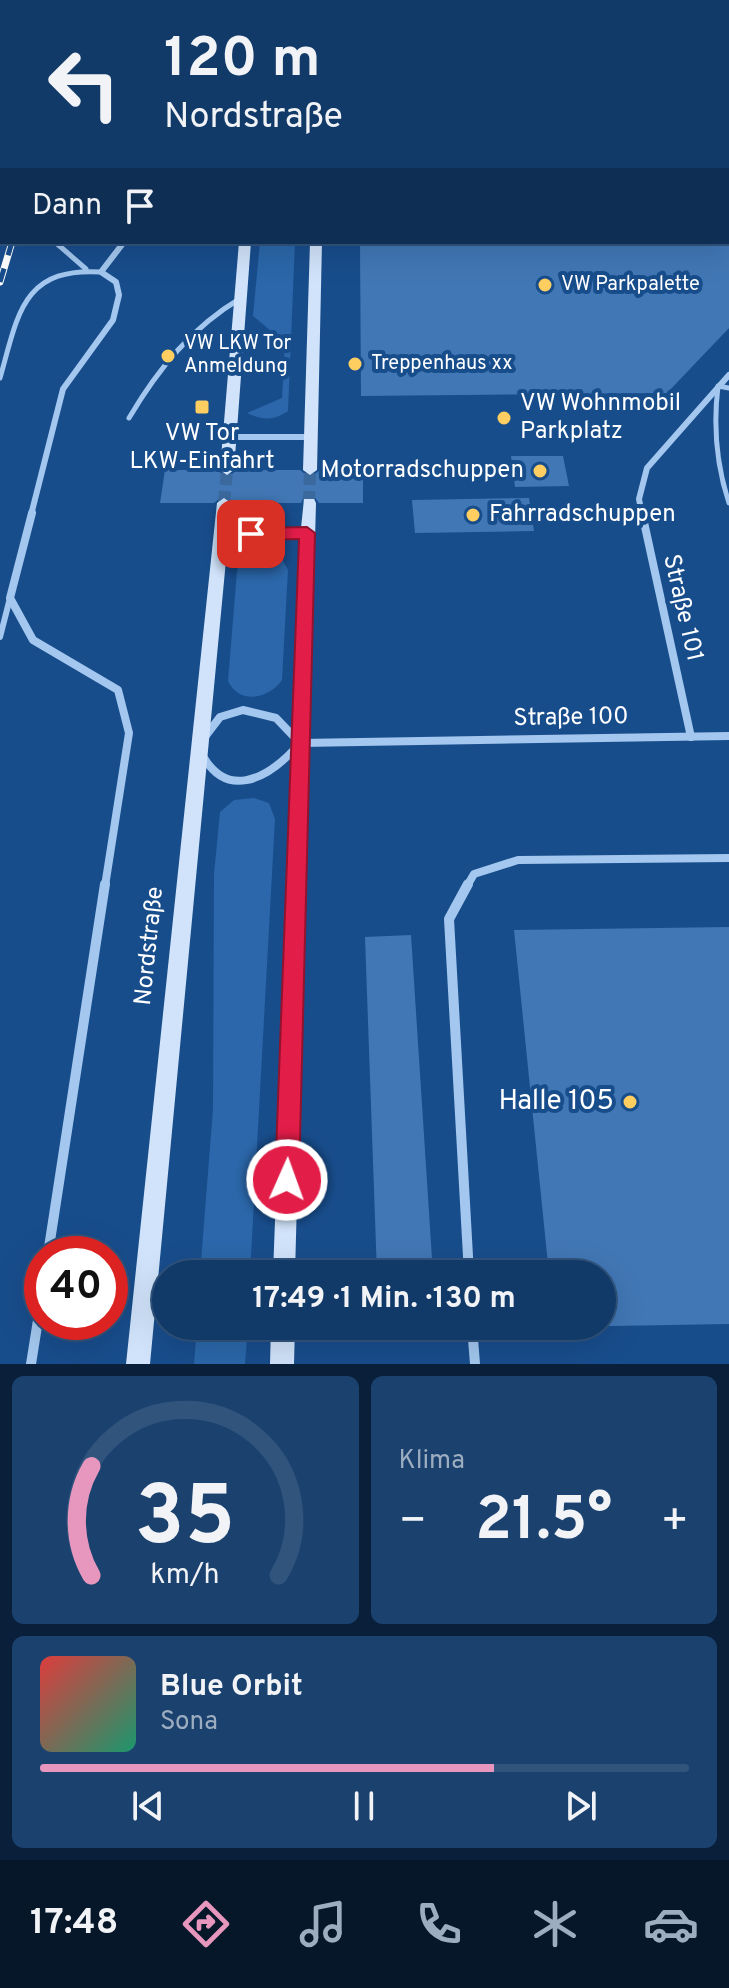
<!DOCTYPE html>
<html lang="de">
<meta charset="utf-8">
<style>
body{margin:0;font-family:Overpass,sans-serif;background:#1b416f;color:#f1f3f6;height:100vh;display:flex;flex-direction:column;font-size:30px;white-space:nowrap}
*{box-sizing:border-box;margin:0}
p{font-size:26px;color:#9cadc0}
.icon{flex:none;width:44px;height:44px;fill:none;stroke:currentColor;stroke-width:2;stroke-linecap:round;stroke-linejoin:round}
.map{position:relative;height:1364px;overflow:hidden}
.sheet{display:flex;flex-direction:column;gap:12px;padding:12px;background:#0a203a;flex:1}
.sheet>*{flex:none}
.hud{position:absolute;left:0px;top:0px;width:730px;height:244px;box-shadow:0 8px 32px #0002,0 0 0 2px #31547d;background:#123a69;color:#f1f3f6;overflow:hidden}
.speed{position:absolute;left:24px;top:1236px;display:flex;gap:16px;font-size:40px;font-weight:700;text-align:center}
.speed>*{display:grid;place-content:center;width:104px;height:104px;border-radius:50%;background:#123a69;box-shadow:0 8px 32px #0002,0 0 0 2px #31547d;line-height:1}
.speed .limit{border:12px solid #d22;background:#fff;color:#111}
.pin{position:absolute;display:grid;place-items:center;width:68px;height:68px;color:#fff;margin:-34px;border-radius:16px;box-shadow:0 4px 12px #0006}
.me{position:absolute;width:88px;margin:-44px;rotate:2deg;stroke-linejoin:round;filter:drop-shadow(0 0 6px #0008)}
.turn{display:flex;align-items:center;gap:28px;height:168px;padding:0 32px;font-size:36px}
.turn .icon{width:104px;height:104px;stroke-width:2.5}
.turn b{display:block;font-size:56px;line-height:68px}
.then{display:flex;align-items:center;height:76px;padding:0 32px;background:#0003;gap:16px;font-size:30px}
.big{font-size:60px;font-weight:700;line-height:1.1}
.sheet .card{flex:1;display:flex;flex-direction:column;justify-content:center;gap:12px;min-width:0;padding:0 28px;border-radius:12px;background:#1b416f}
.sheet .dial{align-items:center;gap:0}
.dial svg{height:208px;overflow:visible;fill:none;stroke:#31547d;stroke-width:7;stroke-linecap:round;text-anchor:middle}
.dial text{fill:#f1f3f6;stroke:none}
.song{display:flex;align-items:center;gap:24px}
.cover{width:96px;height:96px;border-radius:12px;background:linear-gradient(135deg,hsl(0 70% 55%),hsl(160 70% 35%))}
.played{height:8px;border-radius:4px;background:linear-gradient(90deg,#e797bd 70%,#31547d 70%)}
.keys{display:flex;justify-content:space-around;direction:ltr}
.heat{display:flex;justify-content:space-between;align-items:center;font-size:44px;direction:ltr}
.sheet .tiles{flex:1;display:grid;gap:12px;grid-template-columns:1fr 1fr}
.card:last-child{grid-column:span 2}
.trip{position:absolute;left:152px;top:1260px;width:464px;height:80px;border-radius:40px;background:#123a69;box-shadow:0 8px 32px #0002,0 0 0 2px #31547d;font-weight:700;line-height:80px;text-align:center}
.tabs{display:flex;height:128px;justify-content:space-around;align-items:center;background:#07172a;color:#9cadc0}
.tabs .icon{width:56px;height:56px}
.tabs .active{color:#e797bd}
.tabs b{font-size:36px;color:#f1f3f6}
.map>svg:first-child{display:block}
</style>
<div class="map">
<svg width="729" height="1364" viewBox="0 0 729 1364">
<rect width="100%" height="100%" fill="#184d8c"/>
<g fill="#2b67aa">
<path d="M260,242H295L288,411C274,421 262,420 247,413L282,398L285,343L253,316Z"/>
<path d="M269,552L282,559L288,570L282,680C269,699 239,705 228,681L237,571C241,556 254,553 269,552Z"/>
<path d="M254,798L269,803L275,819L250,1274H200L213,1109L214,874L220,812L234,800Z"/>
<path d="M197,1326H248L245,1364H194Z"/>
</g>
<g fill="#4177b5">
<path d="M360,242H729V328L667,393L361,396Z"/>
<path d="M511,456H563L569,486L515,487Z"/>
<path d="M165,470H217L227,478L237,470H300L310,478L320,470H363V503H319L314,496H304L301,503H234L224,495L214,503H160Z"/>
<path d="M529,498L534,531L415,533L412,500Z"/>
<path d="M729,927V1324L554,1327L602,1326V1274H549L514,930Z"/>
<path d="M411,935L433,1274H377L365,937Z"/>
</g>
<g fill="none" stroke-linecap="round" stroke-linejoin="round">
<g stroke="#3b689d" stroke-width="12" stroke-dasharray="12 6" stroke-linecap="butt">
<path d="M224,503L227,470"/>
<path d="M309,503L310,470"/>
</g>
<g stroke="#a3c7ee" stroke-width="5">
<path d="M55,242L86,269"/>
<path d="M0,378C18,315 22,267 101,272"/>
<path d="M729,388L718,386C713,427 716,464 729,503"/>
<path d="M129,418C158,369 192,327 241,298"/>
</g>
<path stroke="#a3c7ee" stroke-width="6" d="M0,637L10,598"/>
<path stroke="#a3c7ee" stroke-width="5" d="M204,2L207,0"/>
<g stroke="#a3c7ee" stroke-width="6">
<path d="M230,437H310"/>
<path d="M31,515L63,389L113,320L119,295L116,282L101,272L124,242"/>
<path d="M642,515L639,499L647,468L729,375"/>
</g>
<g stroke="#a3c7ee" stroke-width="8">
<path d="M32,513L10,598L33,640L118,690L129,733L105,886"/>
<path d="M642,513L691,737"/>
<path d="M243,710L276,718L300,743C268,780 223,804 198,746L220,717Z"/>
<path d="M301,743L729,736"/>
<path d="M467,886L474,874L518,860L729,858"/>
</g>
<g stroke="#a3c7ee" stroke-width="10">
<path d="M468,884L449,919L469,1274"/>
<path d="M48,1254L105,884"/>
<path d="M472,1326L475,1364"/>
<path d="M31,1364L42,1295"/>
</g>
<g fill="#d0e3fa" fill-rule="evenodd">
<rect x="320" y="0" width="8" height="2"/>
<path d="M239,242H251L234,470L227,475L220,470Z"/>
<path d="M310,242H322L317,470L310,475L303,470Z"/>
<path d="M224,498L231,503L229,529L301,528L304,499H314L316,503L295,1274H273L301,538L228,539L150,1364H126L217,503Z"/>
<path d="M271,1326H295L294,1364H270Z"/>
</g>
<g stroke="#fff" stroke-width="6">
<g id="rail-far1">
<path d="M0,5L2,0"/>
<path d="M0,38L2,33"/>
<path d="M0,75L2,70"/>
<path d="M0,112L2,107"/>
<path d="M0,151L2,146"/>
<path d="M0,213L2,207"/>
</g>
</g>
<g stroke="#fff" stroke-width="7">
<path id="rail" d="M0,282L12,242"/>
</g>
<use href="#rail-far1" stroke="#184d8c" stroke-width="4" stroke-dasharray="11" stroke-linecap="butt"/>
<use href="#rail" stroke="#184d8c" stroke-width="5" stroke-dasharray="14" stroke-linecap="butt"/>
</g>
<path fill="#e11d48" stroke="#92132f" stroke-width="2" d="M307,527L315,533L299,1180L296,1189L287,1193L278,1189L275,1180L299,539L251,540L242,534L251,528Z"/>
<g fill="#ffce60" stroke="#184d8c" stroke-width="3">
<circle cx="545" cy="285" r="8"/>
<circle cx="168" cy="356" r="8"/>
<circle cx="355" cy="364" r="8"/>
<rect x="194" y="399" width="16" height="16" rx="4"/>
<circle cx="504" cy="418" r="8"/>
<circle cx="540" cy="471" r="8"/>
<circle cx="473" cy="515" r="8"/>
<circle cx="630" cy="1102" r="8"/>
</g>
<g text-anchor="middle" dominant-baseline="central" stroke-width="8" stroke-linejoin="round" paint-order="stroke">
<g font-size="20" fill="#fff" stroke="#184d8c" text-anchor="start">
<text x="561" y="285">VW Parkpalette</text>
<text x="184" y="344">VW LKW Tor<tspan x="184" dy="23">Anmeldung</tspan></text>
<text x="371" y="364">Treppenhaus xx</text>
</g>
<g font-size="24" fill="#fff" stroke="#184d8c" text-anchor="start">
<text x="520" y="404">VW Wohnmobil<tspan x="520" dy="28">Parkplatz</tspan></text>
<text x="202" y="434" text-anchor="middle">VW Tor<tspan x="202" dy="28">LKW-Einfahrt</tspan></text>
<text x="524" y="471" text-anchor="end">Motorradschuppen</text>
<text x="489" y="515">Fahrradschuppen</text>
</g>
<g font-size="24" fill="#fff" stroke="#184d8c">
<text transform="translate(682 608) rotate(77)">Straße 101</text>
<text transform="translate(571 718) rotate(-1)">Straße 100</text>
<text transform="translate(150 946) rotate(-84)">Nordstraße</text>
</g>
<g font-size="28" fill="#fff" stroke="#184d8c" text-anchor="end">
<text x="614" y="1102">Halle 105</text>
</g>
</g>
</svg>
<div class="speed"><div class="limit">40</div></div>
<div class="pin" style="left:251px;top:534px;background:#d93025"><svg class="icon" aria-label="arrive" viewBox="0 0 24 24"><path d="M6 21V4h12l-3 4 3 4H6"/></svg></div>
<svg class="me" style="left:287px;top:1180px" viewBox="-20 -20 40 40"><circle r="17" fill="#e11d48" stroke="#fff" stroke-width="3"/><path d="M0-11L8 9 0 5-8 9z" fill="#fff"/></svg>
<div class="trip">17:49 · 1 Min. · 130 m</div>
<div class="hud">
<div class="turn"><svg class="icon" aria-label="left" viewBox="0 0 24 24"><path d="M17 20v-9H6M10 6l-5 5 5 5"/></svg><div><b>120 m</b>Nordstraße</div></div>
<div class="then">Dann<svg class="icon" aria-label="arrive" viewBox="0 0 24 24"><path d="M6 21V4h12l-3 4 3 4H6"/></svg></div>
</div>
</div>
<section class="sheet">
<div class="tiles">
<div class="card dial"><svg viewBox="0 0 100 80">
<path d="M14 69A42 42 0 1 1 86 69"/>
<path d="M14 69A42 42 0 0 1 14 27" stroke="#e797bd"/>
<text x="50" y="56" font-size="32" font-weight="700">35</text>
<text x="50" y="72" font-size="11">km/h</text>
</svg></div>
<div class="card"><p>Klima</p>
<div class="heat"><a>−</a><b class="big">21.5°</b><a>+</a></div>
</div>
<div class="card">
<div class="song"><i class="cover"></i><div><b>Blue Orbit</b><p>Sona</p></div></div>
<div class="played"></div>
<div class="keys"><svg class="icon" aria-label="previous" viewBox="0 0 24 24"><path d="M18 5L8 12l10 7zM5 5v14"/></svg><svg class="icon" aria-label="pause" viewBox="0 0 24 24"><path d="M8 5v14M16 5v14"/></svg><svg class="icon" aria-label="next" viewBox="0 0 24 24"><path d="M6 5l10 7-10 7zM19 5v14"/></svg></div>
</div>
</div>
</section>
<nav class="tabs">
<b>17:48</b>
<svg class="icon active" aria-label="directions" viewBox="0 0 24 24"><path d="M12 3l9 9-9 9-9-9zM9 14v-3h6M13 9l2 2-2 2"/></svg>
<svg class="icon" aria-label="music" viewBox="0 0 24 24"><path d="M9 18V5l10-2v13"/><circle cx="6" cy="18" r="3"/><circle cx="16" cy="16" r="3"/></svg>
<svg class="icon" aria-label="phone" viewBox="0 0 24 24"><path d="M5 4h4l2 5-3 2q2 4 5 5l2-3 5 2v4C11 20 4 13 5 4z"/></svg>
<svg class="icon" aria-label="climate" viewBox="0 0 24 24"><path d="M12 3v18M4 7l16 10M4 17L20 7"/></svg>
<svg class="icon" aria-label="car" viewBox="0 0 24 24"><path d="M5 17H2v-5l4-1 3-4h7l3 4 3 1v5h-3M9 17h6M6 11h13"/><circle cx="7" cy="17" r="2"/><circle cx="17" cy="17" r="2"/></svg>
</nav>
